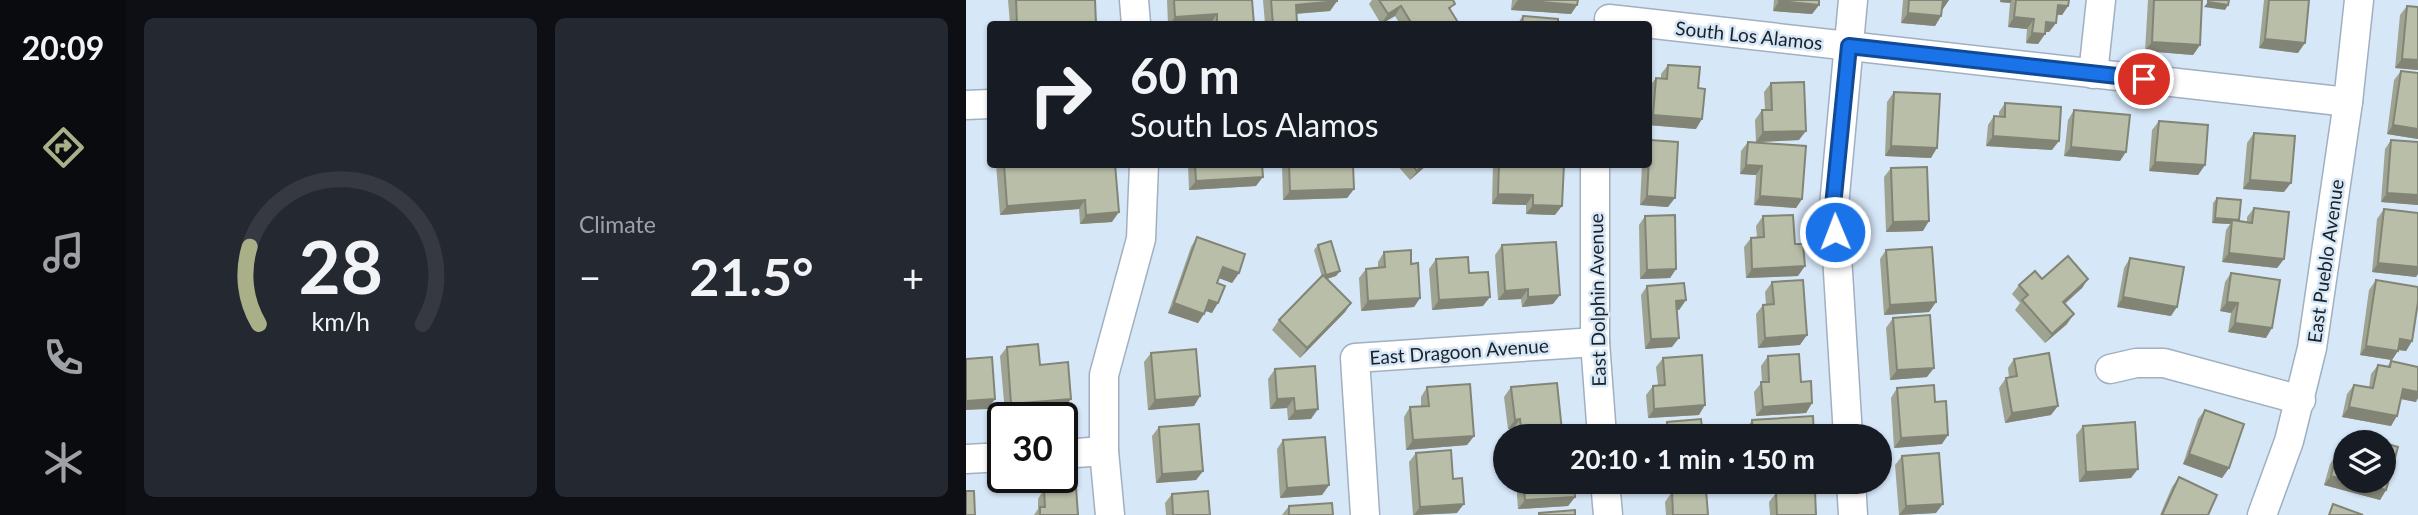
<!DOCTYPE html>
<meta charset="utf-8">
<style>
body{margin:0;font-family:Lato,sans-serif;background:#242831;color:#f1f3f6;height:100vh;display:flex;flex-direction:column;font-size:26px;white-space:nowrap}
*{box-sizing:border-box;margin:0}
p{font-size:23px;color:#9ea1a6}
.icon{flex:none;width:38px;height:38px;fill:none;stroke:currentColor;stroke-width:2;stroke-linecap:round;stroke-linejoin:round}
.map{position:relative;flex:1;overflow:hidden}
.side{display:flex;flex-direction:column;gap:18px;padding:18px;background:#0d0f14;width:840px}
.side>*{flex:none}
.top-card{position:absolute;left:21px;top:21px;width:665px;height:147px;border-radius:7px;box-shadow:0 2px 5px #0004;background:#171b24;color:#f1f3f6;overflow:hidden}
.controls{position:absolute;left:1367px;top:430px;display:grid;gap:14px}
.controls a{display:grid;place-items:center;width:63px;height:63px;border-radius:50%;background:#171b24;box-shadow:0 2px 5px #0004;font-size:35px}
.speed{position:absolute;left:21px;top:402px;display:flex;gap:14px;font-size:35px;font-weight:700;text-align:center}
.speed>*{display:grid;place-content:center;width:91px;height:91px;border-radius:50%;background:#171b24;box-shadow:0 2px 5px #0004;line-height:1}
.speed .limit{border:4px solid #111;border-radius:10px;background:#fff;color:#111}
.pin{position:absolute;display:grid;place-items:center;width:60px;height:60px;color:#fff;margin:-30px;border:4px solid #fff;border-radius:50%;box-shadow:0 2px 7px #0007}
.me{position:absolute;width:77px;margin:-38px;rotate:359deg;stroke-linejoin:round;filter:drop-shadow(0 0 5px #0008)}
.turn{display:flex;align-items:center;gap:24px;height:147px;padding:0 28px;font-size:32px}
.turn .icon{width:91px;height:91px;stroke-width:2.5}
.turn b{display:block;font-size:49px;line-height:60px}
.big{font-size:52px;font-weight:700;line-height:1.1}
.side .card{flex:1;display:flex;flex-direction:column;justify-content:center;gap:10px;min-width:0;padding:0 24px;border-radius:10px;background:#242831}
.side .dial{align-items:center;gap:0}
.dial svg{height:182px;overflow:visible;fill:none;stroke:#363941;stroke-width:7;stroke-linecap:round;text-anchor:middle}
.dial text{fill:#f1f3f6;stroke:none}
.heat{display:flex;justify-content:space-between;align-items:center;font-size:38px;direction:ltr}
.side .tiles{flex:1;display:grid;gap:18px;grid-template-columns:repeat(2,1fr)}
.trip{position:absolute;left:527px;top:424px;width:399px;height:70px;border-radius:35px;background:#171b24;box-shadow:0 2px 5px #0004;font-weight:700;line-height:70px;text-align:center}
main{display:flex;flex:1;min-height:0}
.tabs{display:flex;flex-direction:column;width:126px;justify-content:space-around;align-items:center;background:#090b0e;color:#9ea1a6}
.tabs .icon{width:49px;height:49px}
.tabs .selected{color:#a9b087}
.tabs b{font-size:32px;color:#f1f3f6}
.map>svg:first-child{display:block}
</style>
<main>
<nav class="tabs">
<b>20:09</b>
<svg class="icon selected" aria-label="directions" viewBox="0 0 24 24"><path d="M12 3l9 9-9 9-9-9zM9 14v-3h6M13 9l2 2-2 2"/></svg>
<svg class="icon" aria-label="music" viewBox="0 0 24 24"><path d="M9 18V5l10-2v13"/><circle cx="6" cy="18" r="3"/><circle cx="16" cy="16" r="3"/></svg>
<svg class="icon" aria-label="phone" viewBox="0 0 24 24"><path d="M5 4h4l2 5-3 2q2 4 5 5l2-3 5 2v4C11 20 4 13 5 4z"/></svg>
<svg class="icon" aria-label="climate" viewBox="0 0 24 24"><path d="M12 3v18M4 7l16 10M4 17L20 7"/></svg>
</nav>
<section class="side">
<div class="tiles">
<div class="card dial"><svg viewBox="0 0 100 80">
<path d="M14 69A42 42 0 1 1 86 69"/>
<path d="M14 69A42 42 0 0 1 10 35" stroke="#a9b087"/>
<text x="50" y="56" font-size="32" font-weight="700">28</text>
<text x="50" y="72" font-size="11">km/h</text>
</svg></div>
<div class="card"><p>Climate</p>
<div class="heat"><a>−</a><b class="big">21.5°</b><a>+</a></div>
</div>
</div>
</section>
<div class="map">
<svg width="1452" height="515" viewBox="0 0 1452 515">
<rect width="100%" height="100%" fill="#d6e7f8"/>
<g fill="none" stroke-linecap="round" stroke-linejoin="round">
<g stroke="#a0b0c0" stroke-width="31">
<g id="minor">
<path d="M168,0L170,24"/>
<path d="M643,19L1382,102"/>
<path d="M1127,74L1135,0"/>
<path d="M0,105L24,104"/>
<path d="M629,164V342L636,436"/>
<path d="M1144,369L1170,363H1198L1335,400"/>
<path d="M882,436L868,206L887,0"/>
<path d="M96,454L138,451"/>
<path d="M0,459L37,457"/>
<path d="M639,481L642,515"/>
<path d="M885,481L887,515"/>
<path d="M144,515L138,451V375L175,239L178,164"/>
<path d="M399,515L389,358L629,342"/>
<path d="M1296,515L1323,441L1346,348L1382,102L1393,0"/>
</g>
</g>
<use href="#minor" stroke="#fff" stroke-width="28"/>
</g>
<g fill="#9fa391">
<path d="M42,0H129V24H44Z"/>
<path d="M201,0H286L288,24H202Z"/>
<path d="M297,0H371V1L364,11L331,14V24H299Z"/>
<path d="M406,0H487L484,11L493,24H434L429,16L415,24L403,4Z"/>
<path d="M546,0H612L611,5L605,14L545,10Z"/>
<path d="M808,0H853V5L846,14L807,11Z"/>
<path d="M937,0H983L976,9L975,16L969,26L935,23Z"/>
<path d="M1034,0H1103L1102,6L1096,15H1091L1090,23L1083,32H1079V34L1072,44L1060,43L1061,29L1042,27L1044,3L1034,2Z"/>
<path d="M1182,0H1236L1234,45L1227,55L1179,51Z"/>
<path d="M1298,0H1343L1332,53L1293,48Z"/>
<path d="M1441,6L1452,7V70L1429,68L1434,15Z"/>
<path d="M557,16L592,24H551Z"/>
<path d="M702,65L730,129L682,125L683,87L690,78H695V74Z"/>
<path d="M1435,71L1452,73V139L1421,134L1428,80Z"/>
<path d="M805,83L833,140L790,142L789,120L796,110H799L798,92Z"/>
<path d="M928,92L965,158L919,156L921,102Z"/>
<path d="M1039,103L1086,150L1020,146L1022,125L1028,116H1033V112Z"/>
<path d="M1108,110L1154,161L1098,156L1102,120Z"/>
<path d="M1193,121L1239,165L1232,175L1183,171L1186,130Z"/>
<path d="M1288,133L1318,192L1277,189L1281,143Z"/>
<path d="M684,140L702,207L674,205L676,164H682V142Z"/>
<path d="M1425,140L1452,205L1415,202L1419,149Z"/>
<path d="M782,142L836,199L830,208L788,205L790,175L774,174L775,151Z"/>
<path d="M30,164H149L146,222L114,224L113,209L34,215Z"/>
<path d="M222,164H296L290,186L223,190Z"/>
<path d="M316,164H387L388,189L381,198L317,200Z"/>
<path d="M430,164H462L444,180Z"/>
<path d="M527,164H598L589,215L560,214V205L526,204Z"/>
<path d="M925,168L957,231L920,232L918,177Z"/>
<path d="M1251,198L1272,221L1281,222V217L1288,208L1318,259L1311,268L1256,262L1260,230L1264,224L1246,223L1247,203Z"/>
<path d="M1418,209L1450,277L1406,272L1411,219Z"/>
<path d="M679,216L710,269L704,278L674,279L673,225Z"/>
<path d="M797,216L829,244L832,276L780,278L778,247L785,238L791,237L790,226Z"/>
<path d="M231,237L273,273L266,283L253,278L246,313L240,311L232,323L202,313L225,247Z"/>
<path d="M352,245L374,271L370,276L361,279L385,303L379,312L334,358L306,330L313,320L356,277L348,250Z"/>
<path d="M536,245L587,304L556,307L555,299L532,300L529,255Z"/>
<path d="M920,250L970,302L963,312L918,315L914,259Z"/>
<path d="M418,252L445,264L454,298L448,307L395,311L393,278L400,269L412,268V262Z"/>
<path d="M1164,258L1205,316L1151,307L1158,268Z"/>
<path d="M470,259L503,273L517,306L466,310L463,269Z"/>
<path d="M1265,273L1300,338L1262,332L1265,313L1254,311L1259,282Z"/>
<path d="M1076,279H1122L1116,288L1099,304L1101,324L1079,343L1049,310L1054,303L1046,294L1053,285Z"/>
<path d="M1410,280L1446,341L1440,351L1432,350L1426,360L1394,355L1403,290Z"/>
<path d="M806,282L834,345L792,348L790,314L797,305L800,304L799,292Z"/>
<path d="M681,286L720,300L713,310H711L706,347L679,349L675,295Z"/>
<path d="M927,318L961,377L924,380L920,328Z"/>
<path d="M41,347L74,365L98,408L39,413L34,356Z"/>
<path d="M185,353L234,396L228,406L182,410L178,362Z"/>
<path d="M802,356L835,382L846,403L840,413L790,416L788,392L796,382L795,366Z"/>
<path d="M697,358L733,415L682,418L680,395L687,386L692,385L690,367Z"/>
<path d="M1048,359L1085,415L1039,423L1033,388L1040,378H1043L1042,368Z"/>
<path d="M1425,361L1450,402L1435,399L1425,426L1376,417L1381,394L1388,385L1403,388L1405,374L1412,365L1421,367Z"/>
<path d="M309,369L345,419L322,420L321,408L304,409L302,379Z"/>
<path d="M461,387L508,436L501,445L440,450L438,417L444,407H455V397Z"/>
<path d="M545,387L596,431L593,436H548L547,429H542L538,397Z"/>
<path d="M931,388L969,402L976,444L928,448L925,398Z"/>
<path d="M1239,410L1263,468L1256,478L1217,464L1232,419Z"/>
<path d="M786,420L848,436H780V430Z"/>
<path d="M701,422L737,436H695V431Z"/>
<path d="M1117,426L1165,478L1113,482L1110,435Z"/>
<path d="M193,427L237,471L230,480L190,483L186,436Z"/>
<path d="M317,440L363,485L356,495L314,498L311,449Z"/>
<path d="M450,453L487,479L491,513L447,515L443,462Z"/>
<path d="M1370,455L1420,490L1414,500L1358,485L1364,464Z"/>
<path d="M936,456L970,513L933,515L929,465Z"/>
<path d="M1213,477L1242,515H1194L1206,487Z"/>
<path d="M550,481H608L609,497L602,506L552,509Z"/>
<path d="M78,489L112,515H68L72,509V499Z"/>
<path d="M706,492L742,515H700L699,502Z"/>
<path d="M810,493L850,515H804L803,502Z"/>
<path d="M206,494L244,515H200L199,503Z"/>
<path d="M323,506L367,515H316Z"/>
</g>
<g fill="#828576">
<path d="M552,0L611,5L605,14L545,10Z"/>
<path d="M976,0H983L977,9L970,8Z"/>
<path d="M1035,0H1046L1044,3L1034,2Z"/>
<path d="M371,1L364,11L323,14L330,5Z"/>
<path d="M813,1L853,5L846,14L807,11Z"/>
<path d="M1242,2L1262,5L1259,10L1238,7Z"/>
<path d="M1092,5L1102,6L1096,15L1085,14Z"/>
<path d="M435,6L429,16L415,24L422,14Z"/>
<path d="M942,13L975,16L969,26L935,23Z"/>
<path d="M251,14L244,24H204L209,17Z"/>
<path d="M1048,17L1068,19L1061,29L1042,27Z"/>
<path d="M1080,22L1090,23L1083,32L1073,31Z"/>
<path d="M1066,33L1079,34L1072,44L1060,43Z"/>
<path d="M1299,39L1339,43L1332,53L1293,48Z"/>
<path d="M1186,42L1234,45L1227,55L1179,51Z"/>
<path d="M1436,59L1452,60V70L1429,68Z"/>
<path d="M687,115L736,119L730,129L682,125V121Z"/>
<path d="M1427,125L1452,129V139L1421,134Z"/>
<path d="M840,131L833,140L790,142L797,132Z"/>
<path d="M1027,136L1093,141L1086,150L1020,146Z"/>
<path d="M925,146L971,148L965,158L919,156Z"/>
<path d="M1105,147L1160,152L1154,161L1098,156Z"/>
<path d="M1189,162L1239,165L1232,175L1183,171Z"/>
<path d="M458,164H462L444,180L451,171Z"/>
<path d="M780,165L796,166L790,175L774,174Z"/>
<path d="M297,177L290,186L223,190L230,181Z"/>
<path d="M1284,180L1325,183L1318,192L1277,189Z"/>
<path d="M388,189L381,198L317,200L324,191Z"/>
<path d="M1421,193L1452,195V205L1415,202Z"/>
<path d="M532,194L567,195L560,205L526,204Z"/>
<path d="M681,196L709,198L702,207L674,205Z"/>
<path d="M794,196L836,199L830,208L788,205Z"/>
<path d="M119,200L113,209L34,215L41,206Z"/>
<path d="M567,205L596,206L589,215L560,214Z"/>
<path d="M153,212L146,222L114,224L120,215Z"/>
<path d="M1249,218L1273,220L1270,225L1266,220L1264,224L1246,223Z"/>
<path d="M963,221L957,231L920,232L927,222Z"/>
<path d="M1263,253L1318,259L1311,268L1256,262Z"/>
<path d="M1412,263L1452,267V274L1450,277L1406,272Z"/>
<path d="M839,266L832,276L780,278L786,269Z"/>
<path d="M257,267L273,273L266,283L250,277Z"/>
<path d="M710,269L704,278L674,279L681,270Z"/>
<path d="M374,271L370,276L357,280L360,275Z"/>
<path d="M1122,279L1116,288L1090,311L1097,302Z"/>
<path d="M562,289L555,299L532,300L539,291Z"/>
<path d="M594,295L587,304L556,307L562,297Z"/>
<path d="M524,297L517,306L466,310L473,300Z"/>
<path d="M1157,297L1211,307L1205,316L1151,307Z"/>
<path d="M454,298L448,307L395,311L402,301Z"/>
<path d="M243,300L252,303L246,313L236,310Z"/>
<path d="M720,300L713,310L703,311L710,301Z"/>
<path d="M970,302L963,312L918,315L924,305Z"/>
<path d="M1261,302L1272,303L1265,313L1254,311Z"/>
<path d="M208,303L238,314L232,323L202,313Z"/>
<path d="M385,303L379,312L334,358L341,348Z"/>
<path d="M1108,314L1101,324L1079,343L1086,334Z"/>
<path d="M1269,323L1306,328L1300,338L1262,332Z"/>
<path d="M841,335L834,345L792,348L799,338Z"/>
<path d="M713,338L706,347L679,349L685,339Z"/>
<path d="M1434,339L1446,341L1440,351L1427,349Z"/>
<path d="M1400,346L1432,351L1426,360L1394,355Z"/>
<path d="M968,368L961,377L924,380L931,370Z"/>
<path d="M1437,389L1452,392V398L1450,402L1430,398Z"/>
<path d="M234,396L228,406L182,410L189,400Z"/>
<path d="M328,398L321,408L304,409L311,399Z"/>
<path d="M29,399L22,409L0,410V401Z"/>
<path d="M105,399L98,408L39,413L45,404Z"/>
<path d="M846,403L840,413L790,416L797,407Z"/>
<path d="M739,405L733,415L682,418L688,409Z"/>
<path d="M1092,406L1085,415L1039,423L1046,413Z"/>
<path d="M1383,407L1431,416L1425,426L1376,417Z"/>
<path d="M352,409L345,419L322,420L329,411Z"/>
<path d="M554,419L547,429H542L549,420Z"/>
<path d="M596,431L593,436H556Z"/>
<path d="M982,435L976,444L928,448L935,438Z"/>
<path d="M508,436L501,445L440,450L447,440Z"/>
<path d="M1223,454L1263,468L1256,478L1217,464Z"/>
<path d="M1172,469L1165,478L1113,482L1120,472Z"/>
<path d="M237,471L230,480L190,483L196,474Z"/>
<path d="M1365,476L1379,480V481H1385L1420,490L1414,500L1358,485Z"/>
<path d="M690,481H733L732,483L687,486Z"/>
<path d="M804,481H843L802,484Z"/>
<path d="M363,485L356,495L314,498L321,488Z"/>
<path d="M609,497L602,506L552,509L559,500Z"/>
<path d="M498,504L491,513L448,515L454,507Z"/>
<path d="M977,504L970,513L933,515L940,506Z"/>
</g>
<g fill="#b9bea9" stroke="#828576" stroke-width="2">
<path d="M50,0H129L130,23L109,24H51Z"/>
<path d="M208,0H286L288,24H251V14L209,17Z"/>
<path d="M305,0H371V1L330,5L331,23L307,24Z"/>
<path d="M413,0H487L489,4L483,8L493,24H446L435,6L422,14Z"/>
<path d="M552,0H612L611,5Z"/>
<path d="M813,0H853V5L813,1Z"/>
<path d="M943,0H977L975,16L942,13Z"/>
<path d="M1050,0H1103L1102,6L1092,5L1090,23L1080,22L1079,34L1066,33L1068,19L1048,17Z"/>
<path d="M1188,0H1236L1234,45L1186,42Z"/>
<path d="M1242,0H1263L1262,5L1242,2Z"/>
<path d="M1303,0H1343L1339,43L1299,39Z"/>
<path d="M1441,6L1452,7V60L1436,59Z"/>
<path d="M557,16L592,19V24H556Z"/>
<path d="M702,65L734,67L732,88L739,89L736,119L687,115L690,78L701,79Z"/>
<path d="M1435,71L1452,73V129L1427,125Z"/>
<path d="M838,82L840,131L797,132L796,110H806L805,83Z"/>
<path d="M928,92L974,94L971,148L925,146Z"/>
<path d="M1039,103L1095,107L1093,141L1027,136L1028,116L1039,117Z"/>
<path d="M1108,110L1164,115L1160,152L1105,147Z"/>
<path d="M1193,121L1242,125L1239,165L1189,162Z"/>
<path d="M1288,133L1329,136L1325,183L1284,180Z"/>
<path d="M684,140L712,142L709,198L681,196Z"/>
<path d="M1425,140L1452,142V195L1421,193Z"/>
<path d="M782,142L840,146L836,199L794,196L796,166L780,165Z"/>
<path d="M38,164H149L153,212L120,215L119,200L41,206Z"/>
<path d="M229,164H296L297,177L230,181Z"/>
<path d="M323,164H387L388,189L324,191Z"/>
<path d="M445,164H458L451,171Z"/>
<path d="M533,164H598L596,206L567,205V195L532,194Z"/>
<path d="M961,167L963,221L927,222L925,168Z"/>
<path d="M1251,198L1275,200L1273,220L1249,218Z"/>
<path d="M1288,208L1323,212L1318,259L1263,253L1266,220L1286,223Z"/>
<path d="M1418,209L1452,213V267L1412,263Z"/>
<path d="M709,215L710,269L681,270L679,216Z"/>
<path d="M827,215L829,244H837L839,266L786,269L785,238L798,237L797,216Z"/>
<path d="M231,237L279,254L273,273L257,267L251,283L259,286L252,303L243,300L238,314L208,303Z"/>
<path d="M365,241L374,271L360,275L352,245Z"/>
<path d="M590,242L594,295L562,297V289L539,291L536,245Z"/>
<path d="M966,247L970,302L924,305L920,250Z"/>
<path d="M445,250V264L452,263L454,298L402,301L400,269L419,267L418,252Z"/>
<path d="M1102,256L1122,279L1097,302L1108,314L1086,334L1056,300L1062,295L1053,285L1069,271L1076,279Z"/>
<path d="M502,257L503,273L522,272L524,297L473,300L470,259Z"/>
<path d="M1164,258L1218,267L1211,307L1157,297Z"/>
<path d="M1265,273L1314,280L1306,328L1269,323L1272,303L1261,302Z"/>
<path d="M357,275L385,303L341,348L313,320Z"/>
<path d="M837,280L841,335L799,338L797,305L808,304L806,282Z"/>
<path d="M1410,280L1452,287V302L1446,341L1434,339L1432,351L1400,346Z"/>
<path d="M718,283L720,300L710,301L713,338L685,339L681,286Z"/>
<path d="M964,315L968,368L931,370L927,318Z"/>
<path d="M72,344L74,365L102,362L105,399L45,404L41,347Z"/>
<path d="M230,349L234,396L189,400L185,353Z"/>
<path d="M1083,353L1092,406L1046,413L1040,378L1051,376L1048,359Z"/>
<path d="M833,354L835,382L845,381L846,403L797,407L795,382H803L802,356Z"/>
<path d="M736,355L739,405L688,409L687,386L699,385L697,358Z"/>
<path d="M26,357L29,399L0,401V359Z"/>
<path d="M1425,361L1452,367V392L1437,389L1431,416L1383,407L1388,385L1407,388L1412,365L1424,367Z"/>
<path d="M349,366L352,409L329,411L328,398L311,399L309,369Z"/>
<path d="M591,383L596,431L556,436L554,419L549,420L545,387Z"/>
<path d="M504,384L508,436L447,440L444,407L463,406L461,387Z"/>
<path d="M968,385L969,402L980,401L982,435L935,438L931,388Z"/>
<path d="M1239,410L1278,424L1263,468L1223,454Z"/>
<path d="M847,416L848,436H787L786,420Z"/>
<path d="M735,419L737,436H702L701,422Z"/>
<path d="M1169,422L1172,469L1120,472L1117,426Z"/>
<path d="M233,424L237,471L196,474L193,427Z"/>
<path d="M359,437L363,485L321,488L317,440Z"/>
<path d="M1393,437L1415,443H1391Z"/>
<path d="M1418,443L1432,447L1420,490L1385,481H1418Z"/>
<path d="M485,450L487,479L496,478L498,504L454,507L450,453Z"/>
<path d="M973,453L977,504L940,506L936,456Z"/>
<path d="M1370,455L1379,457V480L1365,476Z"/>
<path d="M1213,477L1251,495L1242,515H1196Z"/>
<path d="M557,481H608L609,497L559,500Z"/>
<path d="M110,487L112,515H74V507H79L78,489Z"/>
<path d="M740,490L742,515H707L706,492Z"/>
<path d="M0,491H8L9,515H0Z"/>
<path d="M242,491L244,515H207L206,494Z"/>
<path d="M849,491L850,515H811L810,493Z"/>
<path d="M366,503L367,515H323V506Z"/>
<path d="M1367,504L1397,515H1363Z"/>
<path d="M609,510V515H573V513Z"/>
</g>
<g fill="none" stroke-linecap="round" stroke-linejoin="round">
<g stroke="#114b97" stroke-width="18">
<path id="route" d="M869,232L867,206L883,46L1178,79"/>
</g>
<use href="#route" stroke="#1a73e8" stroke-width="12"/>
</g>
<g text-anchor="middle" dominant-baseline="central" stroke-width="5" stroke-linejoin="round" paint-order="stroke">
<g font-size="19" fill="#1b2127" stroke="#d6e7f8">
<text transform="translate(783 35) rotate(6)">South Los Alamos</text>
<text transform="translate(1359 261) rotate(-82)">East Pueblo Avenue</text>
<text transform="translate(631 300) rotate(-91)">East Dolphin Avenue</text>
<text transform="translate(493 351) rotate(-4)">East Dragoon Avenue</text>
</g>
</g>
</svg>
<div class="controls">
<a><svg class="icon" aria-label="layers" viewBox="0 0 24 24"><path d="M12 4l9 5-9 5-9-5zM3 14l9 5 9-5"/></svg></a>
</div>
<div class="speed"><div class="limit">30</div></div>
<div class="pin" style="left:1178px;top:79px;background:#d93025"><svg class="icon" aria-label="arrive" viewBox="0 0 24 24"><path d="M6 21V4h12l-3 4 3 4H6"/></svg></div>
<svg class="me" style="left:869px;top:232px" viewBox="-20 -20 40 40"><circle r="17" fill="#1a73e8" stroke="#fff" stroke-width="3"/><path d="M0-11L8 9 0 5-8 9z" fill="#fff"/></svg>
<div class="trip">20:10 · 1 min · 150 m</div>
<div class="top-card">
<div class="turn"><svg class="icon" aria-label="right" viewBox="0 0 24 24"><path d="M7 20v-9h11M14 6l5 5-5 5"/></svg><div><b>60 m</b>South Los Alamos</div></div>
</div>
</div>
</main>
